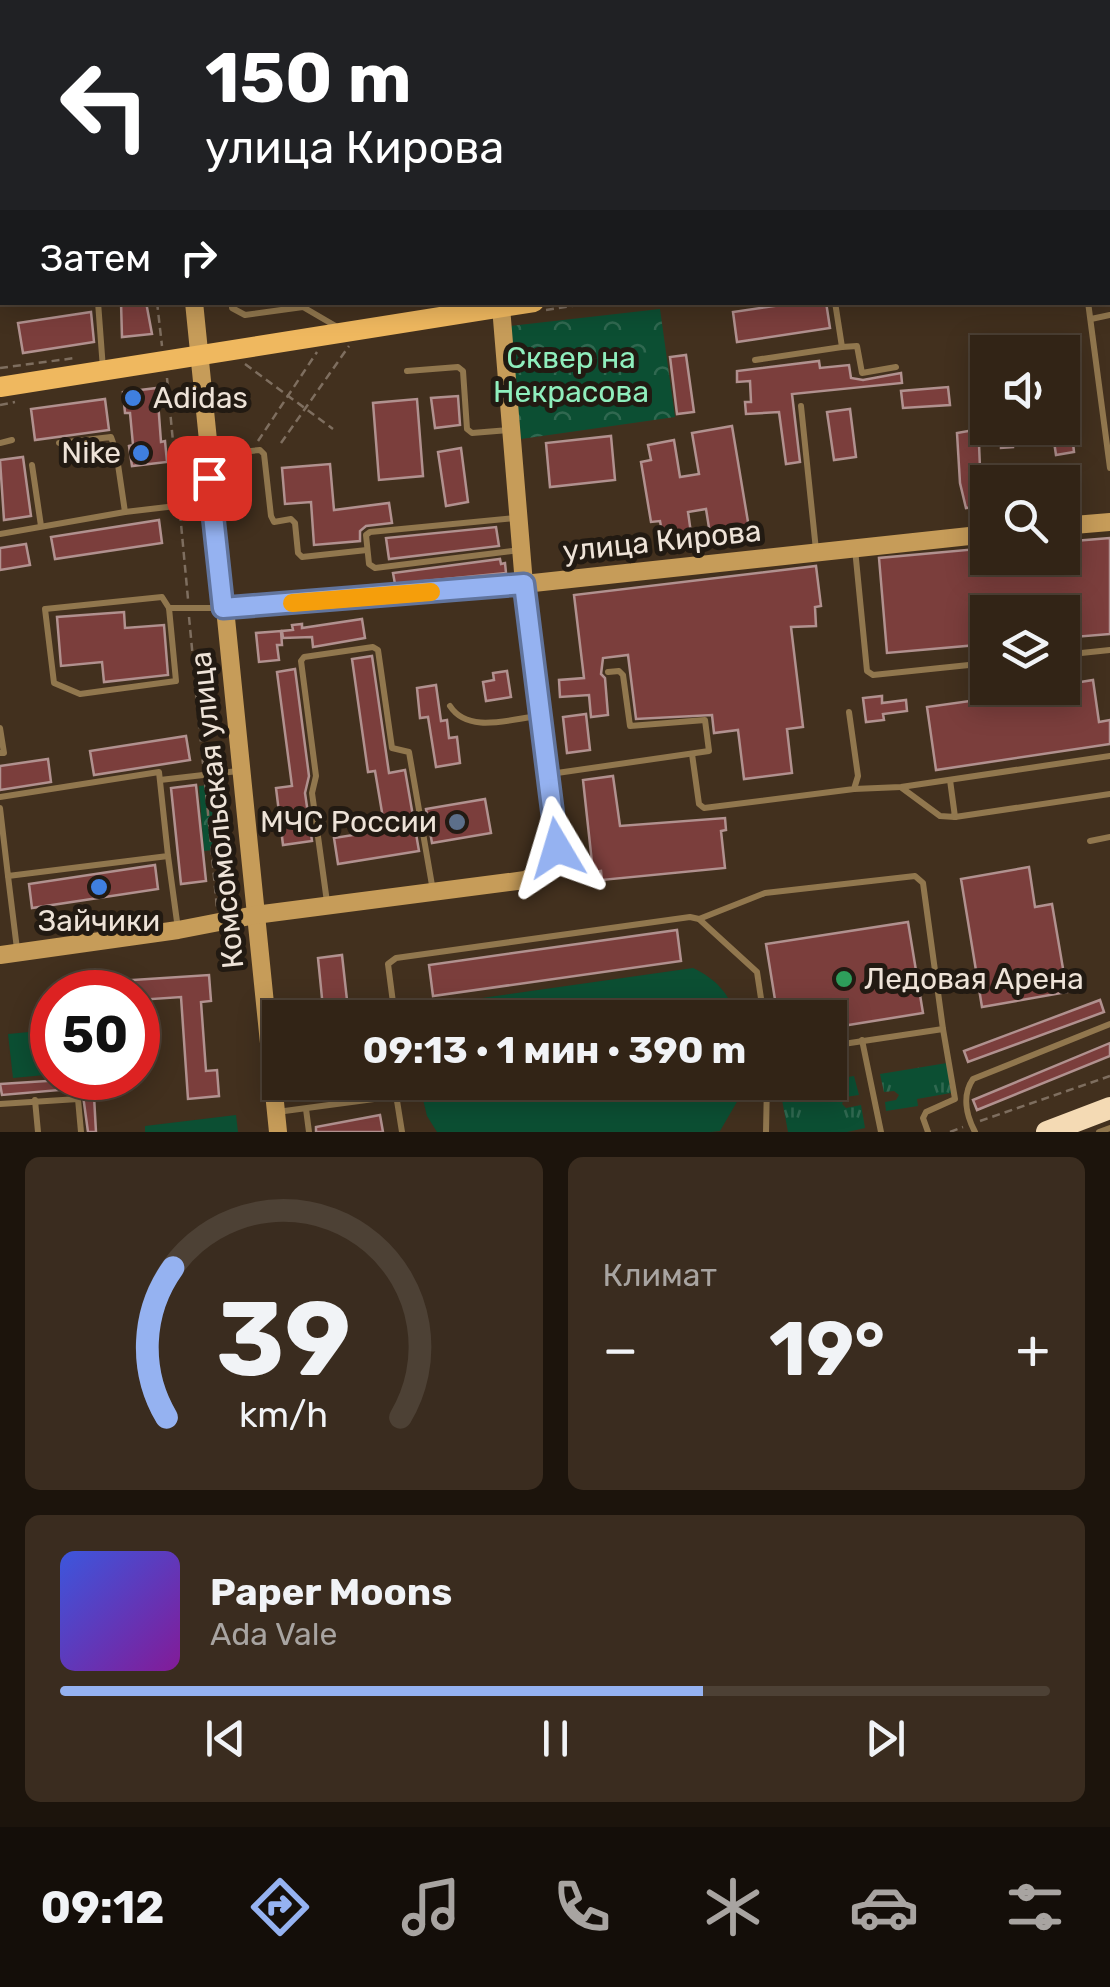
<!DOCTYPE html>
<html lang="ru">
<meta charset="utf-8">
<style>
body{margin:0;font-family:Rubik,sans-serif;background:#3a2c1f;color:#f1f3f6;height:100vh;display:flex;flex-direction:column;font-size:38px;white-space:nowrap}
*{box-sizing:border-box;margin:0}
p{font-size:32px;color:#a8a4a1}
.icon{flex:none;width:55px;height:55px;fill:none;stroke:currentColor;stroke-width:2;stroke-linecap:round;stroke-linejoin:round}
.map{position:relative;height:1132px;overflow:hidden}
.details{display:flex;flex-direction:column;gap:25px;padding:25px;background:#1c140c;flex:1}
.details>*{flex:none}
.hud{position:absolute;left:0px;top:0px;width:1110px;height:305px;box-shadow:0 5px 25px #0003,0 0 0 2px #4d4135;background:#202124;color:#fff;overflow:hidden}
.tools{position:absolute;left:970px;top:335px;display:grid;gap:20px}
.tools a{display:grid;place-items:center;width:110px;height:110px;border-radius:0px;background:#322416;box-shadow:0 5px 25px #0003,0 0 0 2px #4d4135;font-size:50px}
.speed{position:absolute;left:30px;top:970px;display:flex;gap:20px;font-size:50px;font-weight:700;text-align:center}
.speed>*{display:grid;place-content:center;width:130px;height:130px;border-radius:50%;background:#322416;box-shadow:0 5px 25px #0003,0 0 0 2px #4d4135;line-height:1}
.speed .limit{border:15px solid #d22;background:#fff;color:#111}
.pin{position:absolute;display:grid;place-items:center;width:85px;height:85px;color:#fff;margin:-42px;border-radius:20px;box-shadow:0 5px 15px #0006}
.me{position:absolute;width:110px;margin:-55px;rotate:353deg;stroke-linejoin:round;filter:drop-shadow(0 0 8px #0008)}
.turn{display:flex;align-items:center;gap:35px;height:210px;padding:0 40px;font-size:45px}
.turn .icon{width:130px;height:130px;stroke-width:2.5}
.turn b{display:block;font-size:70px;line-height:85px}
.then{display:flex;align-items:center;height:95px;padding:0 40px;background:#0003;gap:20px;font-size:38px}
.big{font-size:75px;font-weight:700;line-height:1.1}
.details .tile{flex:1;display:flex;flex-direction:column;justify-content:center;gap:15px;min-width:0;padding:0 35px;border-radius:15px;background:#3a2c1f}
.details .dial{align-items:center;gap:0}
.dial svg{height:260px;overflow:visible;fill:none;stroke:#4d4135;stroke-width:7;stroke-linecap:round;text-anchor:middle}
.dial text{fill:#f1f3f6;stroke:none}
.song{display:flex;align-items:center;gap:30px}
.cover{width:120px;height:120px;border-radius:15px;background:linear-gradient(135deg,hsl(230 70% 55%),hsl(290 70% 35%))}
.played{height:10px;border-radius:5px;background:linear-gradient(90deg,#95b2f1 65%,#4d4135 65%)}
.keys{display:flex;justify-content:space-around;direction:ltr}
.heat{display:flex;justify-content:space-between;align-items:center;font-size:55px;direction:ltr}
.details .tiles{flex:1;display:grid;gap:25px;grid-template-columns:1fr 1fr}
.tile:last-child{grid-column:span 2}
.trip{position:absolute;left:262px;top:1000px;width:585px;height:100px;border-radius:0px;background:#322416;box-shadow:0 5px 25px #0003,0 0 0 2px #4d4135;font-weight:700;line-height:100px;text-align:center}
.menu{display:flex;height:160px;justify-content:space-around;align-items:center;background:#140e09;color:#a8a4a1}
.menu .icon{width:70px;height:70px}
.menu .current{color:#95b2f1}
.menu b{font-size:45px;color:#f1f3f6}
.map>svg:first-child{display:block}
</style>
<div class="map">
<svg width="1110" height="1132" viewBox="0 0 1110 1132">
<defs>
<pattern id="grass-tufts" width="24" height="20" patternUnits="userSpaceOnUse" patternTransform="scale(2.5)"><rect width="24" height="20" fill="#0c4f33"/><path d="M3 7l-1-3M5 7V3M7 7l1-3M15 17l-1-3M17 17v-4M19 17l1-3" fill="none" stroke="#306850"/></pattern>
<pattern id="forest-crowns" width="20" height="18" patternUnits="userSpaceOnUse" patternTransform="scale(2.5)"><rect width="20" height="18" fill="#0c4f33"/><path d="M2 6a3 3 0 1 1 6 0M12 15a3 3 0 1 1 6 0" fill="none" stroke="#306850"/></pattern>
</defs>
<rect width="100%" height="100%" fill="#42301e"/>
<g fill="url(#grass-tufts)">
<path d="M947,1063L951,1093L917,1099L918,1106L886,1111L885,1102L896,1100L899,1095L894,1091L884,1092L880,1074Z"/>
<path d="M854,1076L859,1095L845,1097L842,1104L846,1108L861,1105L865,1128L847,1132H788L780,1089Z"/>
</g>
<g fill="url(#forest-crowns)">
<path d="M660,309L675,417L521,439L510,326Z"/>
<path d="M219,784L225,849L204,851L199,786Z"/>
</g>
<g fill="#0c4f33">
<path d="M693,968C716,979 729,993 736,1017H435L447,1003Z"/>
<path d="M40,1031L45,1075L13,1078L8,1034Z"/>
<path d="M419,1083V1082L742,1083L738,1100L720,1131L711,1132H437L427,1116Z"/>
<path d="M236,1115L238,1132H145V1126Z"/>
</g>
<g fill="#7b3e3c" stroke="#b1918f" stroke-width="2.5">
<path d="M121,302H146L152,334L122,337Z"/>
<path d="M802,302H826L830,328L737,342L733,312Z"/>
<path d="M91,312L94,342L23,353L18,323Z"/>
<path d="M686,355L694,412L677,414L670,357Z"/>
<path d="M819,361L820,368L849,365L851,378L863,380L901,373L902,383L792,394L800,462L786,464L779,412L746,414L745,402H751L750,381L737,382V371Z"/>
<path d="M948,387L950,405L903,408L901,391Z"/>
<path d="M157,388L161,442L165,441L167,462L132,466L129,446L133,445L130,413H125L123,392Z"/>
<path d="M458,396L460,425L435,428L431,398Z"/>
<path d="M105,399L109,430L35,440L31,409Z"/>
<path d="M417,399L423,476L379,480L373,403Z"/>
<path d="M850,409L856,457L834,460L827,412Z"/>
<path d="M1071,425L1074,452L1056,455L1052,428Z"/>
<path d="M732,426L749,528L710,534L706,509L688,512L691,533L663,537L660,521L651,522L641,462L651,460L648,445L674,440L680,477L699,474L692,433Z"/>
<path d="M985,428H1004L1005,438H1013V447L1001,448V442L979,444L980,468H987L988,505L966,508L960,483L957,433Z"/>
<path d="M611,436L615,480L550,487L546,443Z"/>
<path d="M461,448L468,502L446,506L438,452Z"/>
<path d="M23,457L31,516L4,520L0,460Z"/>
<path d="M330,464L334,510L389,503L392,523L366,526L360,531V541L314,545L311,502L285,504L282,468Z"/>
<path d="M159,520L162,543L55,559L51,537Z"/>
<path d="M496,527L499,546L389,559L386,538Z"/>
<path d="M1110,538V634L1062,638V612H988V644L887,653L879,558L988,548V558H1062V542Z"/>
<path d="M26,544L30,565L0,570V548Z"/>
<path d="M500,559L501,564L505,563L506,573L395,584L393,573Z"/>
<path d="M816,566L821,606L815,607L816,626L791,627L803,727L787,729L792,773L744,779L738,730L714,733L712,715L636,719L628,655L603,658L601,674L605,678L608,715L591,717L589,695L560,697L559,680L584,678L574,595Z"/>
<path d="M124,612L125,628L164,625L168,675L104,682L102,662L61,666L57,617Z"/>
<path d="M362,619L365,638L313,647L312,637L283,638L282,631L293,630L292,625L302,624V628Z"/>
<path d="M281,631L282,645H277L279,660L259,662L256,633Z"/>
<path d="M372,656L389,773L405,770L419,851L338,864L334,838L385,830L375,771L368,772L352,659Z"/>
<path d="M295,669L309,776L305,793L312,841L283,845L276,788L292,786L277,672Z"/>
<path d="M507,671L511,697L486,701L483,682L494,680L493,673Z"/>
<path d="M1093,680L1099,722L1110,720V744L936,770L927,707L1062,688V685Z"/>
<path d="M436,685L441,721L447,720L449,738L457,737L460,763L436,767L428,717L420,718L417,688Z"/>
<path d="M882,696V703L906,700L907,711L883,714L884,720L866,722L863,698Z"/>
<path d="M586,714L590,750L567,753L563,717Z"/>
<path d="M186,736L190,760L94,775L90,751Z"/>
<path d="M48,759L51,782L0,790V766Z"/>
<path d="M613,776L620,826L725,818L726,830L721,831L725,868L602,880L601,871L593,872L583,780Z"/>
<path d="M196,785L206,881L181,884L171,788Z"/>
<path d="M485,799L491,833L432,843L426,809Z"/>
<path d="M155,865L158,889L32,908L29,884Z"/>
<path d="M1029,867L1035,907L1052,904L1067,992L982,1007L961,879Z"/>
<path d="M908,922L923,1013L830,1028V1018H778L766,944Z"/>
<path d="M677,930L681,961L433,996L429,965Z"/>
<path d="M342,955L349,1018H324L318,958Z"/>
<path d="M209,975L211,1001L201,1002L206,1071L217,1070L219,1096L188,1099L181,997L138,1000V992H72V984Z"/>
<path d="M1100,1000L1104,1012L968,1062L964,1051Z"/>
<path d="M1110,1043V1056L977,1110L973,1100Z"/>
<path d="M93,1078L96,1132H88L82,1088L2,1095L0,1084Z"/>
<path d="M380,1115L383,1132H316V1127Z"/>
</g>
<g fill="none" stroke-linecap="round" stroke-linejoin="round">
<g stroke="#7e6e5f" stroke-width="2.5" stroke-dasharray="8 5" stroke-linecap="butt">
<path d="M122,0L123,2"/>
<path d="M157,302L162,346"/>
<path d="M546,310L597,302"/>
<path d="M245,364L333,429"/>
<path d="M0,368L75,358"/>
<path d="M167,378L178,495"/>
<path d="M0,405L15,402"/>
<path d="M258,441L317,352"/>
<path d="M281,443L349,346"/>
<path d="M180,513L188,599"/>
<path d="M189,617L203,764"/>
<path d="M205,782L217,908"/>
<path d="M980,1121L1110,1076"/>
<path d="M950,1132L963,1127"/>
</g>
<g stroke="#91774e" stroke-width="6">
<path d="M101,0L102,2"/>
<path d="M264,0V2"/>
<path d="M354,0V2"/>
<path d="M520,0V2"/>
<path d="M542,0H543"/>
<path d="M665,0V2"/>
<path d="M836,0L837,2"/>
<path d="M891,0V2"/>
<path d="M953,0V2"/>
<path d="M993,0V2"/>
<path d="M1052,0L1053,2"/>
<path d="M0,106L2,129"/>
<path d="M0,136L2,133"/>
<path d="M0,229H2"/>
<path d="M0,238L2,258"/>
<path d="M98,302L103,369"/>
<path d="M232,302V308L245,315L303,307L339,328"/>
<path d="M1088,302L1110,468"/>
<path d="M1091,319L1110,315"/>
<path d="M842,347L857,346L862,373L896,367"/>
<path d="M755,360L842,347L835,302"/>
<path d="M407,371L458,367L463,371L467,429L472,433L509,430"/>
<path d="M801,406L816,550"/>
<path d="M0,443L12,440"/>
<path d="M59,443L111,437L116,451L125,512"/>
<path d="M210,455L260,450L264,454L271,516L274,522L291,519L295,523L298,553L302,557L367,550"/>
<path d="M32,465L41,526"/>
<path d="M515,518L370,532L366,535L369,564L375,568L520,550"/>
<path d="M0,534L125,512L210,502"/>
<path d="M855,549L867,671L873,675L988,663"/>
<path d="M162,597L169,608L176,681L80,694L54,683L45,609Z"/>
<path d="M169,608H222"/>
<path d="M1062,655L1110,650"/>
<path d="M450,706C468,734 510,719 539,716"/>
<path d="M0,728L4,753H0"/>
<path d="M692,754L699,804L704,808L854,789L858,776L849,712"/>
<path d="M550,774L709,751L705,720L630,726L623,675L619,671L608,672"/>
<path d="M160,780L238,771"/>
<path d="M902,788L940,816L955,817L950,780"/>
<path d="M854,789L901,787L1110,756"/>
<path d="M0,797L159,772L168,856L8,876L0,808"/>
<path d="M955,817L1110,794"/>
<path d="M1090,841L1110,837"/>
<path d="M168,856L178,929"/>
<path d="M8,876L17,949"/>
<path d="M327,902L312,793L316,776L301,661L304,657L373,647L378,650L392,748L409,752L433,891"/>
<path d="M699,919L765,893L915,876L923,883L943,1029"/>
<path d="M395,1018L388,964L396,958L690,917L699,919L757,972L764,1018"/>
<path d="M862,1040L881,1132"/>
<path d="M830,1046L943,1029L955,1099L926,1112L923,1118L928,1132"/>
<path d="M394,1082L402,1132"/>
<path d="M35,1100L38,1132"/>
<path d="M0,1104L78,1099L81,1132"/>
<path d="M306,1109L309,1132"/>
<path d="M277,1112L374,1099L381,1094L385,1082"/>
<path d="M766,1132L767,1082"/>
<path d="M975,1132C966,1115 962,1095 973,1079L1110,1024"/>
<path d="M1099,1132L1110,1128"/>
</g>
<g stroke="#91774e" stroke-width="12">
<path d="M463,0V2"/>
<path d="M755,0V2"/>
<path d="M223,608L524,584"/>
</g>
<g stroke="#c69c59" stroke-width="18">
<path d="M159,0V2"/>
<path d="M194,302L278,1132"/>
<path d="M1062,526L1110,522"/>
<path d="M524,584L988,534"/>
<path d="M0,955L178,930L255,915L525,880L545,870L557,848L524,584L501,307"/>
</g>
<g stroke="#efb85f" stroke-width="20">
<path d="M1108,224H1110"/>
<path d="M0,387L534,302"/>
</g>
<path stroke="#f4dab4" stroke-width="22" d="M1047,1132L1110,1108"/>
</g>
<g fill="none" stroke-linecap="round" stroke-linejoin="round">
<g stroke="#61749d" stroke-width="25">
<path id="route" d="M209,478L223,608L524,584L557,848"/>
</g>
<use href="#route" stroke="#95b2f1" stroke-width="18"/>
<path stroke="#f59e0b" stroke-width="18" d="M292,603L431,592"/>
</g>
<g fill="#3f7fe0" stroke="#221a12" stroke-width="4">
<circle cx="133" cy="398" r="10"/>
<circle cx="141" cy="453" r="10"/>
<circle cx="99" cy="887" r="10"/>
</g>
<circle fill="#5c6f8a" stroke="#221a12" stroke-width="4" cx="457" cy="822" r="10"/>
<circle fill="#2e9e5b" stroke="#221a12" stroke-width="4" cx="844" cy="979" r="10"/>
<g text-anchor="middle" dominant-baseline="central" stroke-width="10" stroke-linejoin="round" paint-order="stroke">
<g font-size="30" fill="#8fefbd" stroke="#221a12">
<text x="571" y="358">Сквер на<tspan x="571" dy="34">Некрасова</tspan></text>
</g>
<g font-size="30" fill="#eee3d8" stroke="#221a12" text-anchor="start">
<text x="153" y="398">Adidas</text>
<text x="121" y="453" text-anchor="end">Nike</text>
<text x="437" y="822" text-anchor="end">МЧС России</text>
<text x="99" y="921" text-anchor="middle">Зайчики</text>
<text x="864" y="979">Ледовая Арена</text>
</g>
<g font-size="30" fill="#eee3d8" stroke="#221a12">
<text transform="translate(662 541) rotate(-6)">улица Кирова</text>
<text transform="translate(217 810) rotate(-96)">Комсомольская улица</text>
</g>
</g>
</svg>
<div class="tools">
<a><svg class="icon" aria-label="sound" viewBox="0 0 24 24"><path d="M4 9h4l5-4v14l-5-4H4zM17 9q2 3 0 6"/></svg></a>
<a><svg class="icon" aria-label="search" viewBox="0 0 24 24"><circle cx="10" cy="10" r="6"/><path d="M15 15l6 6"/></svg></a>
<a><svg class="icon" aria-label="layers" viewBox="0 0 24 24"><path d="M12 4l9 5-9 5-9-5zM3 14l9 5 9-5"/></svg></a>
</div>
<div class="speed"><div class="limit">50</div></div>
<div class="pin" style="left:209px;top:478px;background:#d93025"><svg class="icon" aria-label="arrive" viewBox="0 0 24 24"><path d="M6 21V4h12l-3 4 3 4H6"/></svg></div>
<svg class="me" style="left:557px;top:848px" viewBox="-20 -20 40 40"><path d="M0-17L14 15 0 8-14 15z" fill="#95b2f1" stroke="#fff" stroke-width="4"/></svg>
<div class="trip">09:13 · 1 мин · 390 m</div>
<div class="hud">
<div class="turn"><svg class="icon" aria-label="left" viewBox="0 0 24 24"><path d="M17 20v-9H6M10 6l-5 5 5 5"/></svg><div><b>150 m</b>улица Кирова</div></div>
<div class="then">Затем<svg class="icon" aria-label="right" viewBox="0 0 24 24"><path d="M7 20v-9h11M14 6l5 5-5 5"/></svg></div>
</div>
</div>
<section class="details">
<div class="tiles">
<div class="tile dial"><svg viewBox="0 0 100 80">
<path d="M14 69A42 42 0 1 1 86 69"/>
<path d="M14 69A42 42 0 0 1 16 23" stroke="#95b2f1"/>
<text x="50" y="56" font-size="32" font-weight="700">39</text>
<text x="50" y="72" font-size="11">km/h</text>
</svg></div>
<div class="tile"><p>Климат</p>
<div class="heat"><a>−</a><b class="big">19°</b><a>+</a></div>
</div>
<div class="tile">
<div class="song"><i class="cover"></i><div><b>Paper Moons</b><p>Ada Vale</p></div></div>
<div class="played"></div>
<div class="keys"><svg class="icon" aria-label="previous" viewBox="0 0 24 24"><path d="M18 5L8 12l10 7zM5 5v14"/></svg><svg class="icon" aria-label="pause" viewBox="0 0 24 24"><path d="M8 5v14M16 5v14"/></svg><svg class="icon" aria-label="next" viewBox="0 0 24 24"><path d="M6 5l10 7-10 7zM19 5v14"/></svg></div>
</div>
</div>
</section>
<nav class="menu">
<b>09:12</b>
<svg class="icon current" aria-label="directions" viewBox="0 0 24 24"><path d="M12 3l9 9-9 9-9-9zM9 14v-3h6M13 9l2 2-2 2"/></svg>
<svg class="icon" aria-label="music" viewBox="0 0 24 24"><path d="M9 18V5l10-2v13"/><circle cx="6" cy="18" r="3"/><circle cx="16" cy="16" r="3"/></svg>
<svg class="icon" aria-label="phone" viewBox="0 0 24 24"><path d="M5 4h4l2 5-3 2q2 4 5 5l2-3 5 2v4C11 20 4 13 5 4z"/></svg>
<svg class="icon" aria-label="climate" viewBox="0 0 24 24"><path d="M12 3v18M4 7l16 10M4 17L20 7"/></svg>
<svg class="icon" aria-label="car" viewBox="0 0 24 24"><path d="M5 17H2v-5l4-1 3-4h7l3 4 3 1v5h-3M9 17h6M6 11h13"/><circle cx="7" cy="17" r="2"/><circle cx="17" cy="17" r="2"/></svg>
<svg class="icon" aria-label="filters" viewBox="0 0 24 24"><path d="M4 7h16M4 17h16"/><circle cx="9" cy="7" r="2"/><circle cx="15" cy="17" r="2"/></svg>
</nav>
